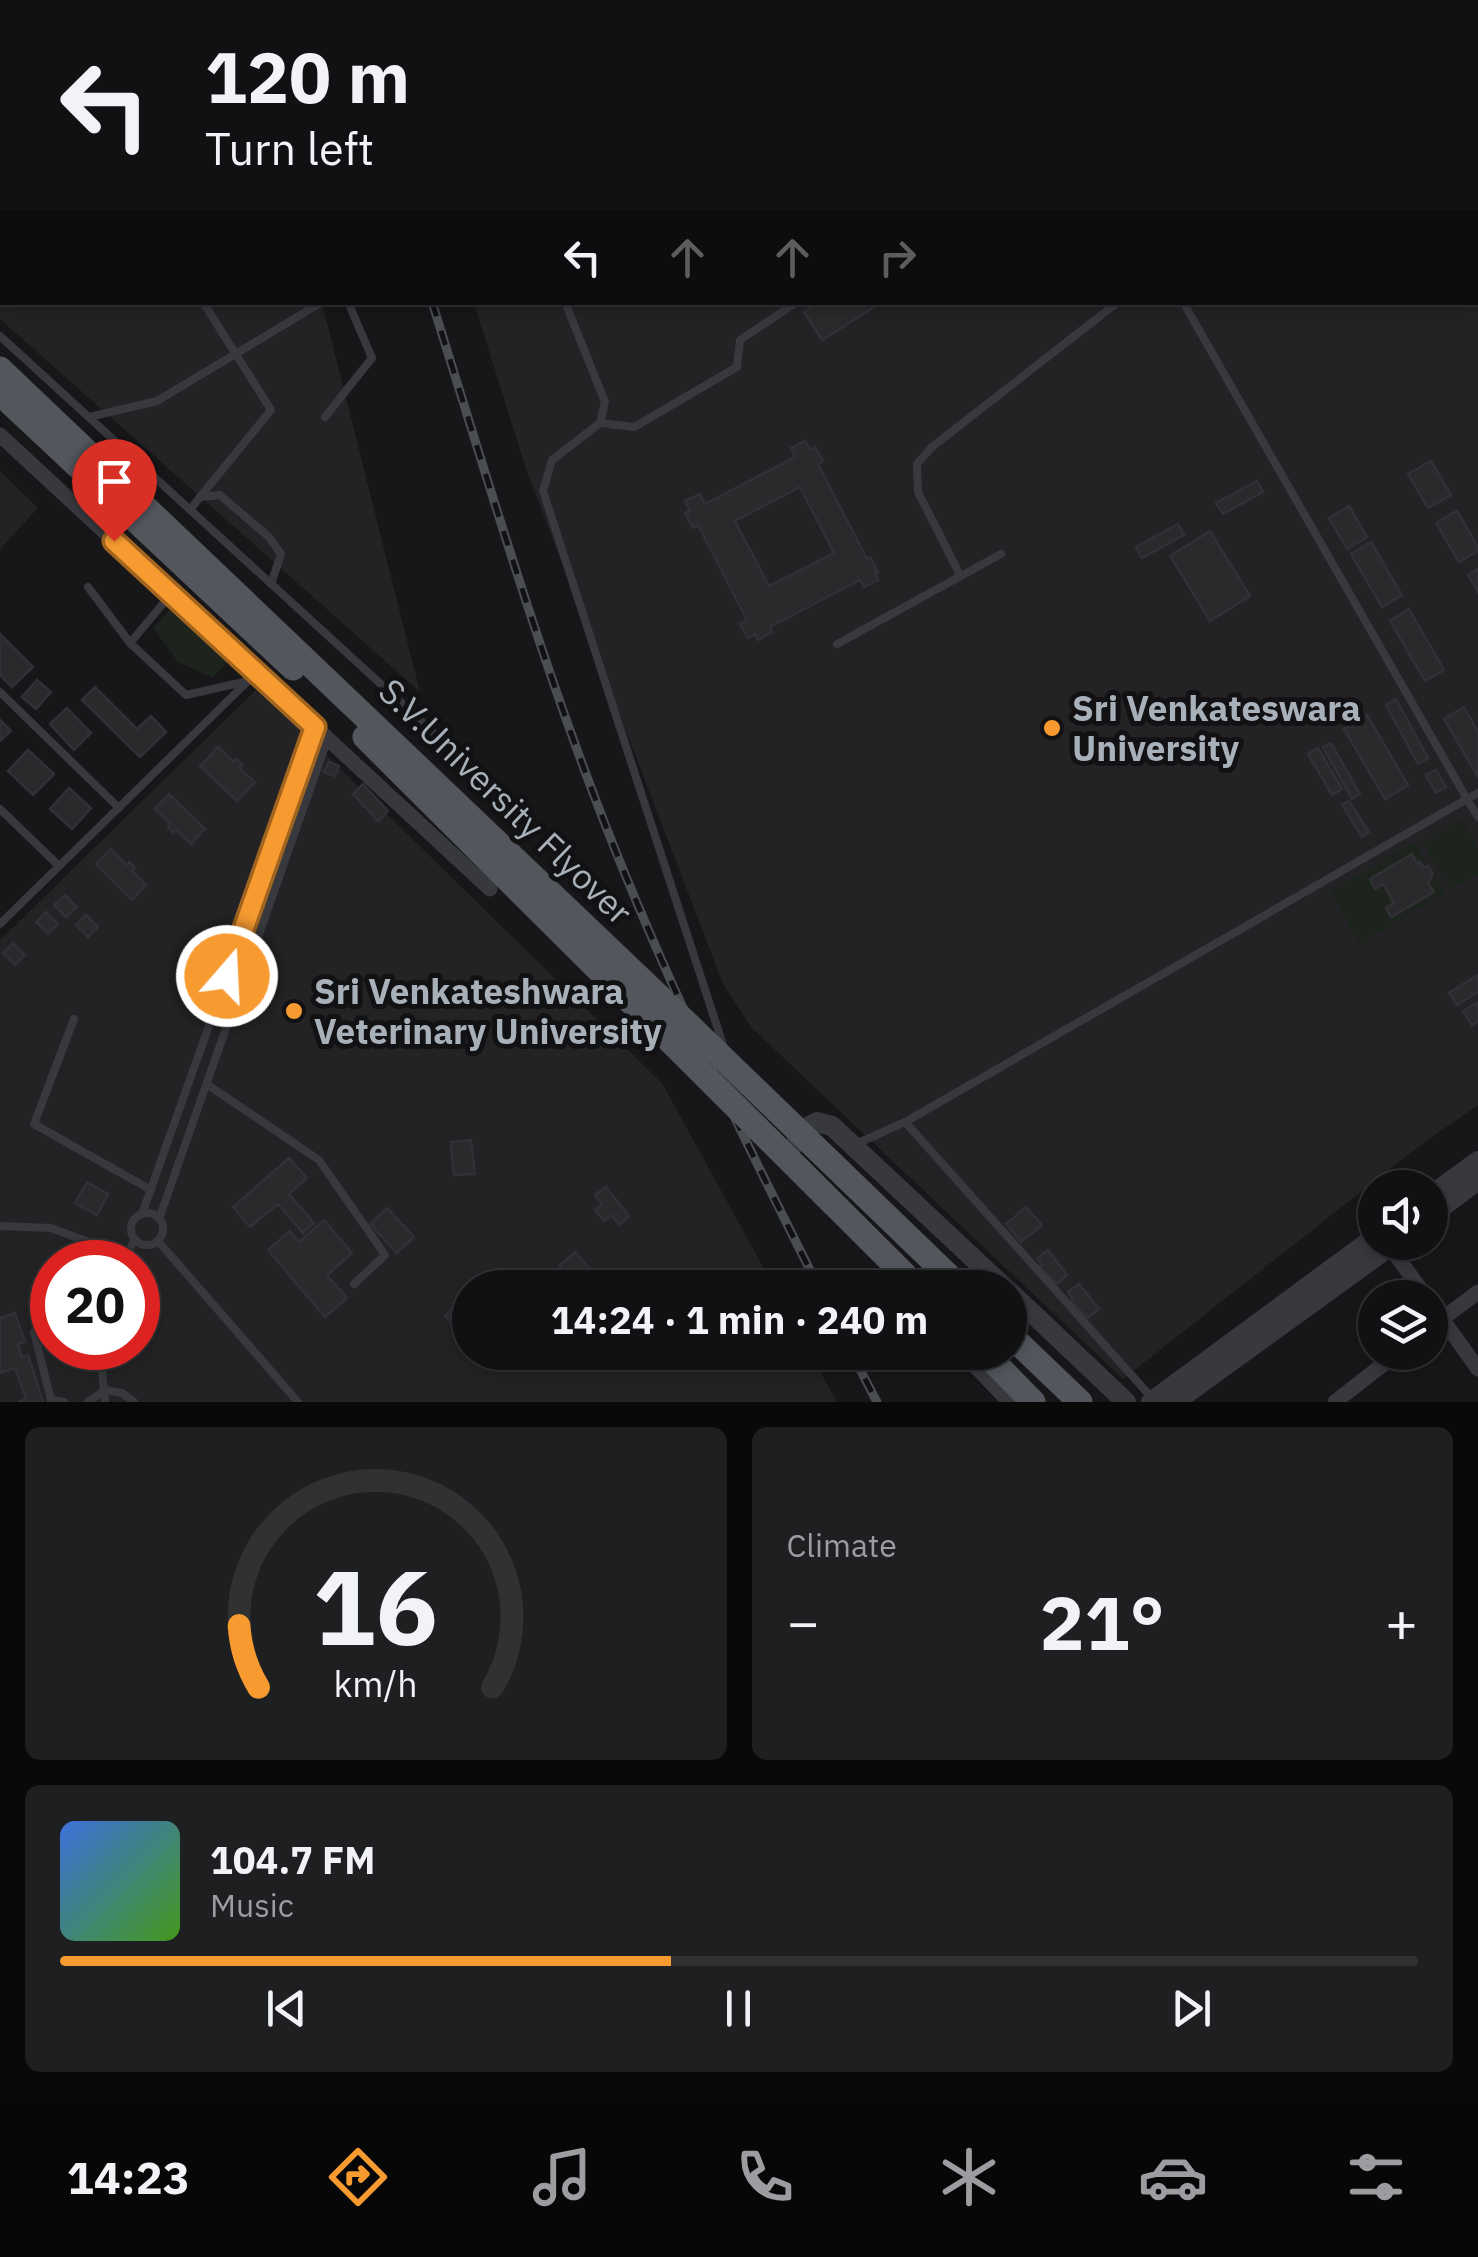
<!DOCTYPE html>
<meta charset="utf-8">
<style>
body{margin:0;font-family:"IBM Plex Sans",sans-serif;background:#1e1f21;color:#f1f3f6;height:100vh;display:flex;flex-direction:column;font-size:38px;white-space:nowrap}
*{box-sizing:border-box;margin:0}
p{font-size:32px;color:#9c9da0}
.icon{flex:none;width:55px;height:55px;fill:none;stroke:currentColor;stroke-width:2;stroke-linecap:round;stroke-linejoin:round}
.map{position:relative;height:1402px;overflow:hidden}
.side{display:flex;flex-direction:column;gap:25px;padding:25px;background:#09090a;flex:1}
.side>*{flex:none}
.banner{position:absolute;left:0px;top:0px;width:1480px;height:305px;box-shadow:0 5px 15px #0003,0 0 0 2px #303133;background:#111113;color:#f1f3f6;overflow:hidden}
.buttons{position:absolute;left:1358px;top:1170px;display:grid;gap:20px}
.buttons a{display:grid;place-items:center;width:90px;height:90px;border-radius:50%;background:#111113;box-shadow:0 5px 15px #0003,0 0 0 2px #303133;font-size:50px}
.speed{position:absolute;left:30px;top:1240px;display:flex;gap:20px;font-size:50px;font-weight:700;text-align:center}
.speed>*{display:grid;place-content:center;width:130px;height:130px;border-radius:50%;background:#111113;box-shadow:0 5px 15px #0003,0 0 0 2px #303133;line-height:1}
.speed .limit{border:15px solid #d22;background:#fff;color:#111}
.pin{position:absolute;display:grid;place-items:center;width:85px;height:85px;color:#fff;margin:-102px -42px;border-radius:50% 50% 50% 0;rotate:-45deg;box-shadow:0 0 10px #0007}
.pin .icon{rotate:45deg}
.me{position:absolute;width:110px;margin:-55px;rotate:19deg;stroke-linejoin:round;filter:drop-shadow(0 0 8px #0008)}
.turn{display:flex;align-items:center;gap:35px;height:210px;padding:0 40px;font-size:45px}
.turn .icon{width:130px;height:130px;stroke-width:2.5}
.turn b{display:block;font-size:70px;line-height:85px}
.lanes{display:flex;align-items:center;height:95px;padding:0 40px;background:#0003;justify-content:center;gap:50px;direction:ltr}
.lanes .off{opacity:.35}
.big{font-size:75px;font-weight:700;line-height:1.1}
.side .card{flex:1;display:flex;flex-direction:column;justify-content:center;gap:15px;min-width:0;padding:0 35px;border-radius:15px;background:#1e1f21}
.side .dial{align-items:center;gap:0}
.dial svg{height:260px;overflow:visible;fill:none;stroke:#303133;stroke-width:7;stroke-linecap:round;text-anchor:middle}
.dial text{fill:#f1f3f6;stroke:none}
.song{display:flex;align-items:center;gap:30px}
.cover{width:120px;height:120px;border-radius:15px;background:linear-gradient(135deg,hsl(220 70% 55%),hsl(100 70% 35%))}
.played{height:10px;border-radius:5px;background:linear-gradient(90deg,#f79b31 45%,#303133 45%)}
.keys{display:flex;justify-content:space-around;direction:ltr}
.heat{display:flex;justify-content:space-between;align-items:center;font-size:55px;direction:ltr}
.side .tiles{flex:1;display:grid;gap:25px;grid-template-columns:1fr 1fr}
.card:last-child{grid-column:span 2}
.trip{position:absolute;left:452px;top:1270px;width:575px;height:100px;border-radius:50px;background:#111113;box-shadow:0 5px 15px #0003,0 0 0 2px #303133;font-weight:700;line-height:100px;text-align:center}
.tabs{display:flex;height:160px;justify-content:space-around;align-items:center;background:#070708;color:#9c9da0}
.tabs .icon{width:70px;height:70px}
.tabs .selected{color:#f79b31}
.tabs b{font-size:45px;color:#f1f3f6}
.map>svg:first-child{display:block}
</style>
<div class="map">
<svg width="1478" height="1402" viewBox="0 0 1478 1402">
<rect width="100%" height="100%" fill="#171719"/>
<g fill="#232326" fill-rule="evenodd">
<path d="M0,0H246V2H2V302L322,303L420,692L0,319Z"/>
<path d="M379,0H1478V1105L1418,1147L1123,1379L751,1027L723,984L527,472L474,303L1478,302V2Z"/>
<path d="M0,471L38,508L0,549Z"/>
<path d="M258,688L662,1083L774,1287L470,1288V1352L810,1353L837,1402H0V940ZM52,1262H138V1348H52Z"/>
</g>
<g fill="#1c241d">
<path d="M177,602L234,654L213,678L178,662L153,628Z"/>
<path d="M1462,820L1478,849V874L1450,889L1423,842Z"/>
<path d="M1415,842L1445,893L1360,944L1330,892Z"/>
</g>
<g fill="#2a2a2d" stroke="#313135" stroke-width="2.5" fill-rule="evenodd">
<path d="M669,0L733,1L746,0L742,2H665Z"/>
<path d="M827,0H882L883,2H823Z"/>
<path d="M819,302H882L822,340L804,312Z"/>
<path d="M805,441L810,450L815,447L823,461L818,464L867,559L870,557L878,572L875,573L878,580L864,587L860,580L770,627L772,632L758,640L755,634L748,638L740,624L747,620L698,525L693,528L685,513L690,511L685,501L700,494L705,504L795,457L791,448ZM800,487L834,553L769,586L735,521Z"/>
<path d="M1431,461L1451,495L1428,508L1408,474Z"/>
<path d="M1257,481L1263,492L1223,514L1216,503Z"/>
<path d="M1349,506L1367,537L1347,549L1329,518Z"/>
<path d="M1457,511L1478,547V551L1459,562L1436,523Z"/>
<path d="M1178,524L1184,535L1142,558L1136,547Z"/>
<path d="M1210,531L1250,596L1210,621L1170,556Z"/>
<path d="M1371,542L1402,595L1382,607L1351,554Z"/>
<path d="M1478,569V592L1468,575Z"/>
<path d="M1409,609L1444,670L1425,681L1390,621Z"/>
<path d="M0,634L33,667L12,687L0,675Z"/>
<path d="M37,680L51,692L36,709L22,697Z"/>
<path d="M95,687L137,729L151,716L166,732L140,757L82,700Z"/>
<path d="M1396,699L1428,758L1418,764L1386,705Z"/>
<path d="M1464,707L1478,732V777L1444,719Z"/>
<path d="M67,708L91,733L74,750L50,724Z"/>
<path d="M1367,715L1408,785L1385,799L1344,729Z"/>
<path d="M0,720L11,731L0,741Z"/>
<path d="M1331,743L1360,794L1352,799L1323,747Z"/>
<path d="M218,747L234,762L236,759L242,765L239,768L255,782L237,801L200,766Z"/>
<path d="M1318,748L1342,789L1332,795L1308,754Z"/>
<path d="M28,750L54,774L33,795L8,771Z"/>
<path d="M329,762L339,766L335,776L324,772Z"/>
<path d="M1436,770L1446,787L1436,793L1426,775Z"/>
<path d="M363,784L388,811L378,821L353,794Z"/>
<path d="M69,788L91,808L72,829L50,809Z"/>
<path d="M169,794L205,829L191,844L176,830L173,833L168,827L170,824L155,809Z"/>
<path d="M1349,801L1369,832L1362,837L1342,805Z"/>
<path d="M111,849L126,865L129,862L135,868L132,870L146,885L132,900L96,864Z"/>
<path d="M1412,854L1417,863L1420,862L1424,868L1428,866L1433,874L1428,883L1434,892L1391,917L1386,908L1394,903L1383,884L1375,889L1370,879Z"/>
<path d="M65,895L77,907L66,917L54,905Z"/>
<path d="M46,912L58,924L48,934L36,922Z"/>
<path d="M86,915L98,927L88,937L76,925Z"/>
<path d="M13,943L25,955L15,965L3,953Z"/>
<path d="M1478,975V992L1457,1005L1449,993Z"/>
<path d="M1478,1002V1021L1472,1025L1463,1011Z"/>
<path d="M471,1140L475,1174L454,1175L451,1142Z"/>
<path d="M289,1158L307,1178L289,1194L314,1223L303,1233L278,1204L250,1227L233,1207Z"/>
<path d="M87,1182L108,1194L97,1215L75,1203Z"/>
<path d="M606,1187L629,1216L619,1225L611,1215L604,1221L595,1210L602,1204L595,1195Z"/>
<path d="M1026,1207L1042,1225L1021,1242L1006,1224Z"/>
<path d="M387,1208L414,1237L397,1253L370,1224Z"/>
<path d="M324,1220L352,1253L327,1275L347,1298L325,1317L268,1250L290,1231L299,1242Z"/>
<path d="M1048,1250L1067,1275L1057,1284L1039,1267L1042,1265L1037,1258Z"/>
<path d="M575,1252L603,1284L600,1288H578L559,1266Z"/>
<path d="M1079,1284L1099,1309L1088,1318L1070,1301L1073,1299L1068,1292Z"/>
<path d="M462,1298L470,1306V1341L445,1316Z"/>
<path d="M15,1313L25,1342L18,1344L22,1357L28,1355L43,1402H18L26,1399L15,1368L0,1373V1318Z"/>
<path d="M482,1352H502L492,1362Z"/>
</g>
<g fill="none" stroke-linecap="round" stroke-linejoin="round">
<g stroke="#38393e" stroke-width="8">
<path d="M1,0L2,3"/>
<path d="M214,0L215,2"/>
<path d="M458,0L459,2"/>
<path d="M1189,0L1190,2"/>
<path d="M29,2L34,0"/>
<path d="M1196,2L1199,0"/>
<path d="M0,19L2,17"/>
<path d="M565,302L605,402L600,423L552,460L543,491L724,1048"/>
<path d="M0,336L430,729L511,809"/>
<path d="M89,417L157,401L322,302"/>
<path d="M325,417L372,358L348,302"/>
<path d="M600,423L634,427L737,367L740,340L797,302"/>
<path d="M200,497L271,410L203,302"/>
<path d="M190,510L200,497L220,495L269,537L281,554L271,584"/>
<path d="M960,575L918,492L917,464L932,447L1118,302"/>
<path d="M88,587L130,643"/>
<path d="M172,593L130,643L186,695L248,681"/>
<path d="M837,644L1001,554"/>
<path d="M0,692L119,808"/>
<path d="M1478,793L1467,799L1478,817"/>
<path d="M0,809L59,866"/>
<path d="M0,924L248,681L255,670"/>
<path d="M74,1019L34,1124L151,1190"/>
<path d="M208,1085L319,1160L385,1255L354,1284"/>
<path d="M905,1122L1152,1398"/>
<path d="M854,1145L905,1122L1467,799L1183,302"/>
<circle cx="147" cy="1229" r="16"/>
<path d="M142,1214L315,728"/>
<path d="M159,1219L328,738"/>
<path d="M0,1226L51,1228L126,1256"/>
<path d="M158,1241L298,1402"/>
<path d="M123,1262L135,1239"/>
<path d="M52,1318L34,1332L51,1400L64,1402"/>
<path d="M100,1348L105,1402"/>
<path d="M88,1402L105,1390L122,1393L134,1402"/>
</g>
<g stroke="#38393e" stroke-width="15">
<path d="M0,435L490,889"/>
<path d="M1390,1247L1427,1298"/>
<path d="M1430,1302L1478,1369"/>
<path d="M1430,1328L1478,1292"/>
<path d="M1335,1402L1399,1352"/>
</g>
<g stroke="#38393e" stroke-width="20">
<path d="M794,1145L806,1128L817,1122L832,1126L1005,1288"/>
<path d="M1430,1196L1478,1161"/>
<path d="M1430,1216L1478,1180"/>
<path d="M1010,1292L1126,1402"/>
<path d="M965,1352L1013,1402"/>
<path d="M1151,1402L1375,1237"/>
<path d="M1175,1402L1396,1242"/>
</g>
<g stroke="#53575d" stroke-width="25">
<path d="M0,369L671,1008"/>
<path d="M0,393L293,668"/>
<path d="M365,737L663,1034"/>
<path d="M1010,1335L1080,1402"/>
<path d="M984,1352L1033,1402"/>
</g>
<g stroke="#4a4e53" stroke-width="9">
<g id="rail">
<path d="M337,0V2"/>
<path d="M432,302C485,471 535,641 598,806C661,971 739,1129 819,1288"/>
<path d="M851,1352L877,1402"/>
</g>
</g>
<use href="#rail" stroke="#121214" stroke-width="5" stroke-dasharray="15" stroke-linecap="butt"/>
<g stroke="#53575d" stroke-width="25">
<path d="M671,1008L961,1288"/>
<path d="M663,1034L918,1288"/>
</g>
</g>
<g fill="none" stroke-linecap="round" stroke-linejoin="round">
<g stroke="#a16520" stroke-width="25">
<path id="route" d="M114,541L315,727L227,976"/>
</g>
<use href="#route" stroke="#f79b31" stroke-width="18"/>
</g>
<g fill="#f79b31" stroke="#121214" stroke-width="4">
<circle cx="1052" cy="728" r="10"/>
<circle cx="294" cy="1011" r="10"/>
</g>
<g text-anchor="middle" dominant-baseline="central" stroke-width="10" stroke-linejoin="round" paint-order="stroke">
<g font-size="35" font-weight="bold" fill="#a8b0b9" stroke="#121214" text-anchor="start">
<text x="1072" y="708">Sri Venkateswara<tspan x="1072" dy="40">University</tspan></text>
<text x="314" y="991">Sri Venkateshwara<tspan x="314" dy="40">Veterinary University</tspan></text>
</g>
<g font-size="35" fill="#a8b0b9" stroke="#121214">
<text transform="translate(506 801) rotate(44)">S.V.University Flyover</text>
</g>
</g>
</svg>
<div class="buttons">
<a><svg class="icon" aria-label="sound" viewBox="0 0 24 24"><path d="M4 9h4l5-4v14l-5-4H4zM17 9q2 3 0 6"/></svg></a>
<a><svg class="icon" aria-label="layers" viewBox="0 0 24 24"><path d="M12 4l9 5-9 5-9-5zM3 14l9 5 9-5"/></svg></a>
</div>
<div class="speed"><div class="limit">20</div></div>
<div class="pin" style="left:114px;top:541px;background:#d93025"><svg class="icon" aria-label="arrive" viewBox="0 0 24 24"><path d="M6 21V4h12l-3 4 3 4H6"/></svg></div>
<svg class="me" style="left:227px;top:976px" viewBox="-20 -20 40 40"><circle r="17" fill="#f79b31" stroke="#fff" stroke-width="3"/><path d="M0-11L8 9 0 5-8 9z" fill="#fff"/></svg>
<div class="trip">14:24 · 1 min · 240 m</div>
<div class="banner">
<div class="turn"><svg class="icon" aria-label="left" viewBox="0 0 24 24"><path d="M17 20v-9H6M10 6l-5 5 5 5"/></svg><div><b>120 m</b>Turn left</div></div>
<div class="lanes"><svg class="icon" aria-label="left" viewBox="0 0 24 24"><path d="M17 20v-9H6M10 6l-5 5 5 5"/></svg><svg class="icon off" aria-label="ahead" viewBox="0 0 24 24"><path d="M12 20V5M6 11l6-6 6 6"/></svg><svg class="icon off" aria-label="ahead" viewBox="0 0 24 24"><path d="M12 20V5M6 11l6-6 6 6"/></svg><svg class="icon off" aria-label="right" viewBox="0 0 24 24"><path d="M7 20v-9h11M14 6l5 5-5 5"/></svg></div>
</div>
</div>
<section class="side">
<div class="tiles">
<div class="card dial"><svg viewBox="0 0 100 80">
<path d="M14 69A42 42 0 1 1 86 69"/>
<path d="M14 69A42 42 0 0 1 8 50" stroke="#f79b31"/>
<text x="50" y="56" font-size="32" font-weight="700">16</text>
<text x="50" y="72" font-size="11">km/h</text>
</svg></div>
<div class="card"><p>Climate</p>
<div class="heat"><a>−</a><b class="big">21°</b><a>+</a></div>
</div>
<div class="card">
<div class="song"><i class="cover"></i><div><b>104.7 FM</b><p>Music</p></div></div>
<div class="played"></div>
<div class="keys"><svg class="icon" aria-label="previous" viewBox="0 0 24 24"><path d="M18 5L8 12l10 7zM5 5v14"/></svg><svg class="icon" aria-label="pause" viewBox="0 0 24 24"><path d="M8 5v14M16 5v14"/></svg><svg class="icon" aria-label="next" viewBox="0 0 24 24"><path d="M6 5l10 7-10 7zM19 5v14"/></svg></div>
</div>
</div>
</section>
<nav class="tabs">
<b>14:23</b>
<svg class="icon selected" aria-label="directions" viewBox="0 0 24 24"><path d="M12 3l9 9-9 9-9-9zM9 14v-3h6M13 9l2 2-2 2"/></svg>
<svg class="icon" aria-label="music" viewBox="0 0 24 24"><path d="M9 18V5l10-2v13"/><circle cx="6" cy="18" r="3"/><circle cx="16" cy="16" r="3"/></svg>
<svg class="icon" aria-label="phone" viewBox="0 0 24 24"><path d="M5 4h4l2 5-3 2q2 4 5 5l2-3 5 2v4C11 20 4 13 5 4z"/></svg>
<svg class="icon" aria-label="climate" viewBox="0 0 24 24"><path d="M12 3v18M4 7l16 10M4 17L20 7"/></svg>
<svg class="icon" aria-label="car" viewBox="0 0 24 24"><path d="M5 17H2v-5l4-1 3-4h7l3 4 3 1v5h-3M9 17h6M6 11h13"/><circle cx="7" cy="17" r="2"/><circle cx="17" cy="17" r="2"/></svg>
<svg class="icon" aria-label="filters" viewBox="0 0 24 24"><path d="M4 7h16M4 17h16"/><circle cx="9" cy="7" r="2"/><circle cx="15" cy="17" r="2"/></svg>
</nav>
